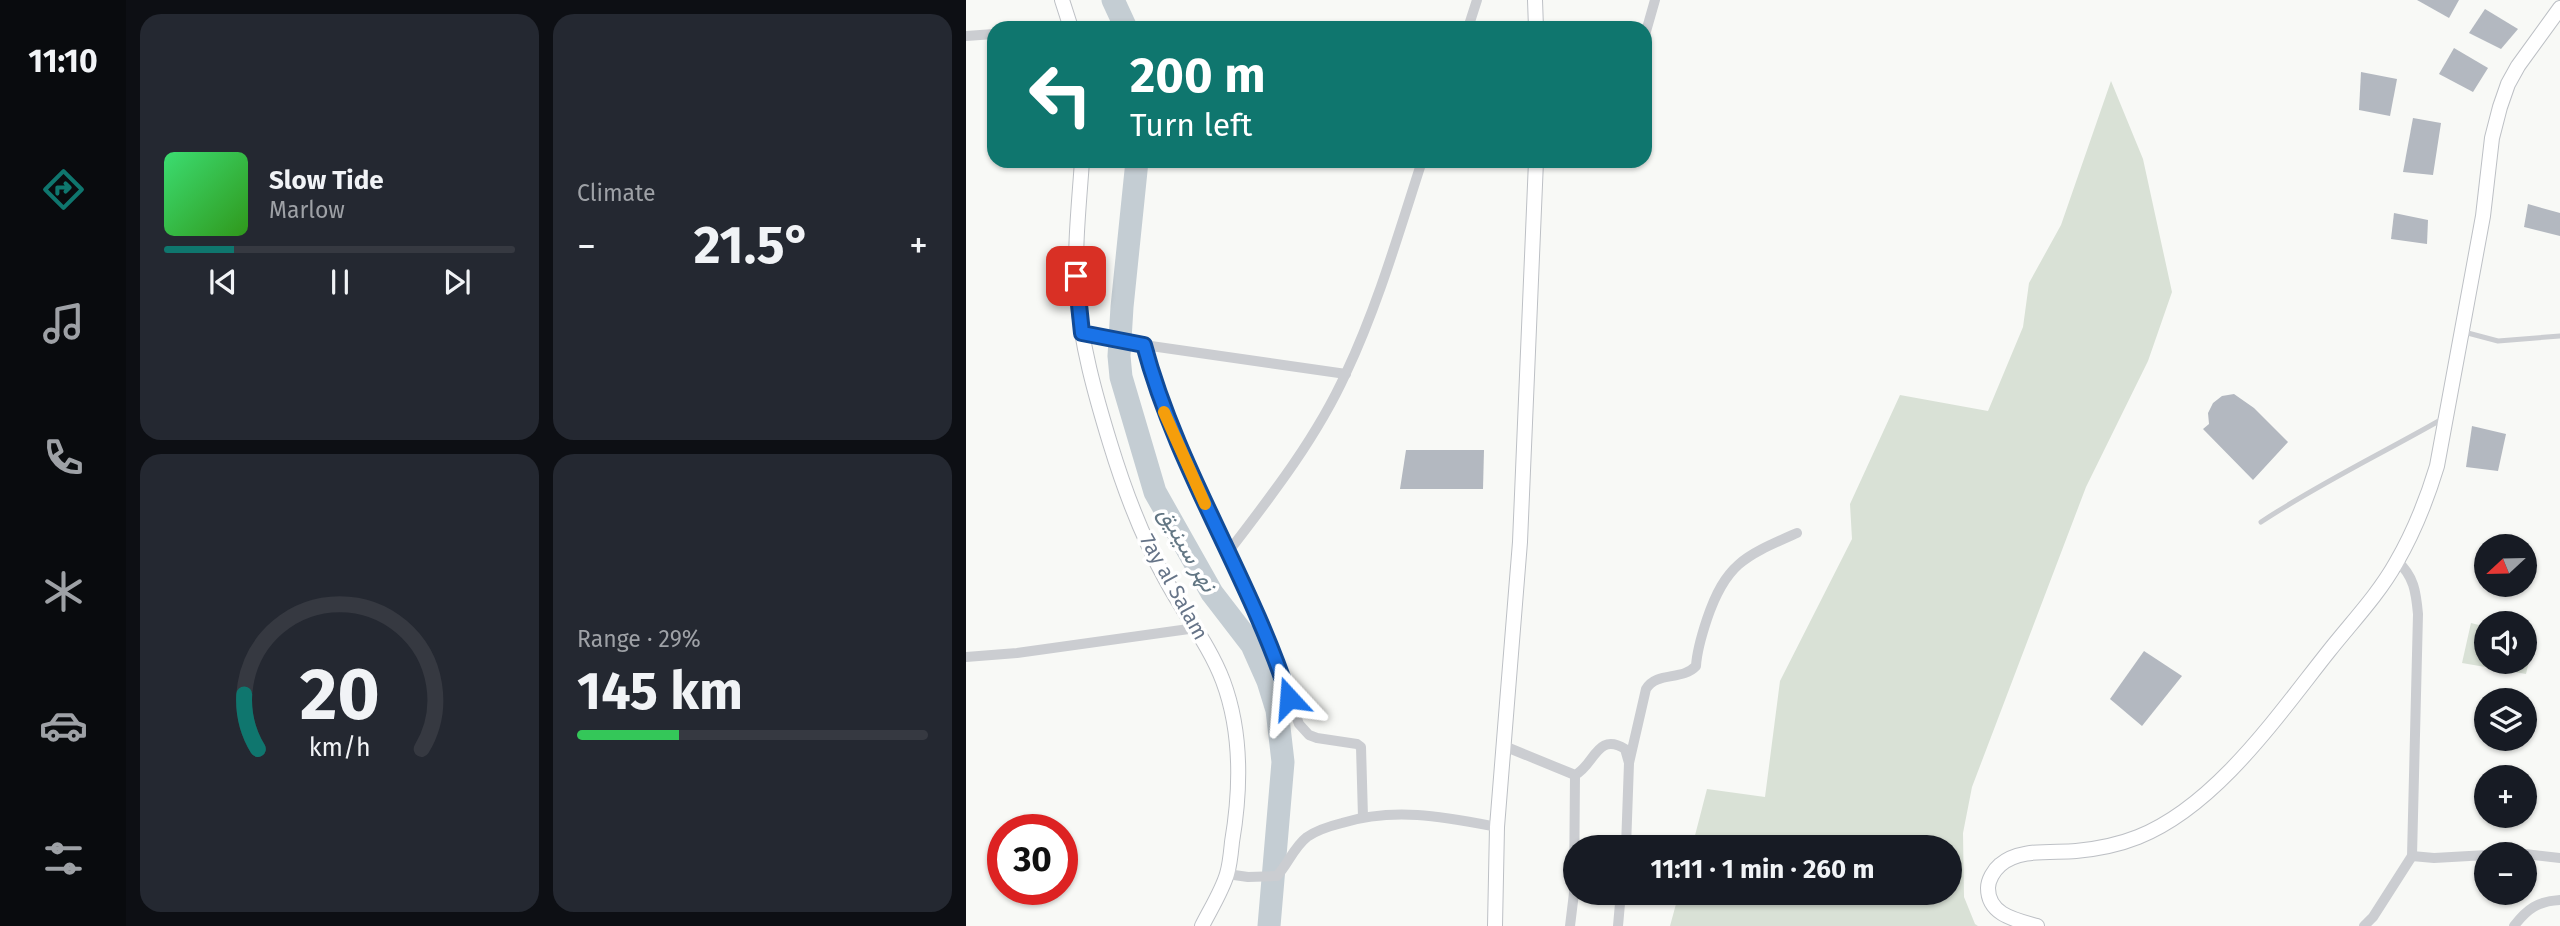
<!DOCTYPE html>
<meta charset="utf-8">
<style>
body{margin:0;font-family:"Fira Sans",Vazirmatn,sans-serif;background:#242831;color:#f1f3f6;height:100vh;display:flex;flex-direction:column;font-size:26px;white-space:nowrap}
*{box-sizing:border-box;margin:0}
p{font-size:23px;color:#9ea1a6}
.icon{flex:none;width:38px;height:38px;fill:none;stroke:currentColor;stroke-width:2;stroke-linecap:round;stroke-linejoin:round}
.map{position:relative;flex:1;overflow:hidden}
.panel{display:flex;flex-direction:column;gap:14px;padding:14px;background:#0d0f14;width:840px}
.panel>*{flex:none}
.banner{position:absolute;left:21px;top:21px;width:665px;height:147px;border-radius:21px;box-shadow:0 2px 5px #0004;background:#0f766e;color:#fff;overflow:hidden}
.needle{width:46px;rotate:248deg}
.fabs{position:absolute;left:1508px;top:534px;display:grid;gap:14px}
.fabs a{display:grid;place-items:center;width:63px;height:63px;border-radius:50%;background:#171b24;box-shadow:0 2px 5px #0004;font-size:35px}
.speed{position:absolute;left:21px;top:814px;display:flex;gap:14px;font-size:35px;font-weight:700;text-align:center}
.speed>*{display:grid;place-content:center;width:91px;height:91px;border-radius:50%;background:#171b24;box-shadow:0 2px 5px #0004;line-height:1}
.speed .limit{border:10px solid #d22;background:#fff;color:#111}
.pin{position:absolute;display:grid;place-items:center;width:60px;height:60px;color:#fff;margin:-30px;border-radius:14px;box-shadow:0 4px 10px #0006}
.me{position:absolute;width:77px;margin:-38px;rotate:341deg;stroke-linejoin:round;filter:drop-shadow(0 0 5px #0008)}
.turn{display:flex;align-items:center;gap:24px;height:147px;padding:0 28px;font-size:32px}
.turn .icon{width:91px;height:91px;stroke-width:2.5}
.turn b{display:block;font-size:49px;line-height:60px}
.big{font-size:52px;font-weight:700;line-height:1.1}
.panel .tile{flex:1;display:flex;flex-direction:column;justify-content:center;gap:10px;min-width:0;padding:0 24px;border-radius:21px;background:#242831}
.panel .dial{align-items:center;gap:0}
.dial svg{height:182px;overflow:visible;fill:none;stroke:#363941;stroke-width:7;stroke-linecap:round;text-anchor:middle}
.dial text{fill:#f1f3f6;stroke:none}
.song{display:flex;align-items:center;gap:21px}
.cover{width:84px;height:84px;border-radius:10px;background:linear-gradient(135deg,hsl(140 70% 55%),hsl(110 70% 35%))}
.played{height:7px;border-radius:4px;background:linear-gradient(90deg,#0f766e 20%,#363941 20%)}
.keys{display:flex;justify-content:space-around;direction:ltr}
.heat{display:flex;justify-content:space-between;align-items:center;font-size:38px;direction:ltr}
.charge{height:10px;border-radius:5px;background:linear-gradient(90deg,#34c759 29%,#363941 0)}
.panel .tiles{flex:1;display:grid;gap:14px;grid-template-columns:repeat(2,1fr)}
.trip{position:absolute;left:597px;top:835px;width:399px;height:70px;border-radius:35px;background:#171b24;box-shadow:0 2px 5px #0004;font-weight:700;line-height:70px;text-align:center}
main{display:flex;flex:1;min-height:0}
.dock{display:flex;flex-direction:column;width:126px;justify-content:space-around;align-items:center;background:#090b0e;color:#9ea1a6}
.dock .icon{width:49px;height:49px}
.dock .on{color:#0f766e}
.dock b{font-size:32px;color:#f1f3f6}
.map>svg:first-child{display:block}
</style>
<main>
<nav class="dock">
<b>11:10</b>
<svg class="icon on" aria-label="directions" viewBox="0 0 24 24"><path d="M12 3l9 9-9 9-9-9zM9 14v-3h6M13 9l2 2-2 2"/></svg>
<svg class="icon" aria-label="music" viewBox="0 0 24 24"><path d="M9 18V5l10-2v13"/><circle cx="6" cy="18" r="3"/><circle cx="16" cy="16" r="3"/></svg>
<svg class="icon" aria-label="phone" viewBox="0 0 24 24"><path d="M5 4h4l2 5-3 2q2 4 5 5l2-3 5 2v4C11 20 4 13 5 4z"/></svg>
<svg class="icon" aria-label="climate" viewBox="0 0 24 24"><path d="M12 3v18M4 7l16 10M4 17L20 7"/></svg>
<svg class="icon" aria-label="car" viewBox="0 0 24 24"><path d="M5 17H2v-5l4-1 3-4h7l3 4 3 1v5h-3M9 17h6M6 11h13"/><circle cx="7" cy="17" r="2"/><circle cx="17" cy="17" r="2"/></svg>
<svg class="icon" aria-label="filters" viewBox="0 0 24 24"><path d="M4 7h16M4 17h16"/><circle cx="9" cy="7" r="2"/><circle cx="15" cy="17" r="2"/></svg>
</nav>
<section class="panel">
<div class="tiles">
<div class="tile">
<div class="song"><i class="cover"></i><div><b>Slow Tide</b><p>Marlow</p></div></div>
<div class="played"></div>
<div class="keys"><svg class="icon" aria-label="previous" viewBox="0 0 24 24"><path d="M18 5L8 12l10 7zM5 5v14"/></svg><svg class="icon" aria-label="pause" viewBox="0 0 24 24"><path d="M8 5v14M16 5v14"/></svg><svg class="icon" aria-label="next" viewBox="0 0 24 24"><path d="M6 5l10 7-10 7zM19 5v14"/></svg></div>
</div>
<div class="tile"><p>Climate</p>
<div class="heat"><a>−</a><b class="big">21.5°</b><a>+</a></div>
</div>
<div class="tile dial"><svg viewBox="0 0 100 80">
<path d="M14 69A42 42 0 1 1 86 69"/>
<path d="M14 69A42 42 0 0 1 8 45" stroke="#0f766e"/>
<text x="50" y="56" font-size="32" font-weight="700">20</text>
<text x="50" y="72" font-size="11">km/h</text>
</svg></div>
<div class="tile"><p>Range · 29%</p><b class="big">145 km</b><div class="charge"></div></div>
</div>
</section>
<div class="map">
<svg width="1594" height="926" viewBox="0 0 1594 926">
<rect width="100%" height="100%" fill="#f8f9f6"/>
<g fill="#d9e1d6">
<path d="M1145,81L1177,159L1206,292L1182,361L1120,487L1006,787L997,833L998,897L1009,924L1012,926H704L713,893L984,892V847H726L741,789L799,797L814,681L886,539L884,504L934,395L1022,411L1057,327L1063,283L1095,225Z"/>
<path d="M1505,623L1521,627V662H1559V636L1568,639L1560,674L1496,663Z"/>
</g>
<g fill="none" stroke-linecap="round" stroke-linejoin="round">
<g stroke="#c4cdd3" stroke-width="23">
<path d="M147,0L160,28"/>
<path d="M171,161L156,307L153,356L155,377L189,492L246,593L286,645L302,681L311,710L317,762L303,926"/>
</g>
</g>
<g fill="#b3b8c0">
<path d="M1451,0H1493L1483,18Z"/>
<path d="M1519,9L1552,29L1535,49L1503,33Z"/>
<path d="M1488,48L1522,68L1507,92L1473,74Z"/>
<path d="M1395,72L1431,79L1424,116L1393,110Z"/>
<path d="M1447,118L1475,123L1467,175L1437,172Z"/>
<path d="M1562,204L1594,213V236L1558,227Z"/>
<path d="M1428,213L1462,220L1461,244L1425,239Z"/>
<path d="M1268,394L1288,408L1322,442L1287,480L1237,429L1243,424L1242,413L1247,403L1256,396Z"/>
<path d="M1506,426L1540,434L1532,471L1500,467Z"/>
<path d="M440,450H518L517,489H434Z"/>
<path d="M1178,651L1216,676L1176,726L1144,699Z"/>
</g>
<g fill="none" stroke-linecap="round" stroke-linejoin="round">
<g stroke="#bdc0c5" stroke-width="16">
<g id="secondary">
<path d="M96,0L105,28"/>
<path d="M569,0L570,28"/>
<path d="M116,161C113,205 108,249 111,293C115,344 129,394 144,443C158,489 176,537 200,580C218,614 243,644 257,681C276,732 275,789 266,842C265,852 264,864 261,874C256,891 244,910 236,926"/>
<path d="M529,926L531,827L554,542L570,161"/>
<path d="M1071,926C1050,920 1022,915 1022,888C1022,880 1028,870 1034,865C1053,848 1086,853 1110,851C1131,849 1152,845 1172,837C1250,806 1312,715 1363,651C1386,622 1412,595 1430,563C1448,532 1461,499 1471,466L1517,216L1526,138L1534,107L1542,84L1552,66L1594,8"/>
</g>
</g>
<g stroke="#cbcdd1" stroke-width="5">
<path d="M1498,332L1532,341L1594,336"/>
<path d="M1295,522C1354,483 1417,453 1478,418"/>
</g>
<g stroke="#cbcdd1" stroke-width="10">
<path d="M502,28L511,0"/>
<path d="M679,35L689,0"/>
<path d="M0,36L28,34"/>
<path d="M116,333L178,345L380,374"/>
<path d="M178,345L190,390L204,428L294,619L333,724L343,735L351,738L391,744L395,747L397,817"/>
<path d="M263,551C306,495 351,437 380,373C412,305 433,232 456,161"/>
<path d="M0,657L51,653L230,628"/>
<path d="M538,746L609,775C628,766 631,731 659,749L663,763L660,847"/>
<path d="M663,763L680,689C691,671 716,681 730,666C731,650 736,634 741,619C760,563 779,556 831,533"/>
<path d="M1559,854L1594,858"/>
<path d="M1446,856L1468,858L1521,855"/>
<path d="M261,874L282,877L311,876C322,864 328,847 341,837C351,830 364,826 376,823C429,807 478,817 531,827"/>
<path d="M604,926L608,893L609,775"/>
<path d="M652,926L655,892"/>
<path d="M1398,926L1407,917L1446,856L1452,614C1450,592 1448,576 1431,561"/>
<path d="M1548,926C1561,909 1572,901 1594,900"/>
</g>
<use href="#secondary" stroke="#fff" stroke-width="14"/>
</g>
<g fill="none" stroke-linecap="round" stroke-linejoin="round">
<g stroke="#114b97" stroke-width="18">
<path id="route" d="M110,276L116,333L178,345C211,469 284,577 323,698"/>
</g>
<use href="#route" stroke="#1a73e8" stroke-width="12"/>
<path stroke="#f59e0b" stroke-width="12" d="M198,412L239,504"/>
</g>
<g text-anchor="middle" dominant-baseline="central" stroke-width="7" stroke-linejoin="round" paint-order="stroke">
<g font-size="21" fill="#667488" stroke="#fff">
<text transform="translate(208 587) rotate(61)">7ay al Salam</text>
</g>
<g font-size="23" font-style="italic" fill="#627683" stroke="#fff">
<text transform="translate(222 549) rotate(60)">نهر سينيق</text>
</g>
</g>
</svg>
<div class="fabs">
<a><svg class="needle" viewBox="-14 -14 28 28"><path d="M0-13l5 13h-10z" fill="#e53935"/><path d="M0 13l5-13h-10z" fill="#9ea1a6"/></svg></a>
<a><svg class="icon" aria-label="sound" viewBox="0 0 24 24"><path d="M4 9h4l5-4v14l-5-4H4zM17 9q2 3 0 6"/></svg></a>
<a><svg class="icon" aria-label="layers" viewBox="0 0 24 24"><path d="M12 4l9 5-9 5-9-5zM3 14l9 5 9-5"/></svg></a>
<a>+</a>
<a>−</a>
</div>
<div class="speed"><div class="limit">30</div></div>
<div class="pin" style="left:110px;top:276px;background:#d93025"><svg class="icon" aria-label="arrive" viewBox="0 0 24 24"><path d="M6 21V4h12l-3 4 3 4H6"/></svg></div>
<svg class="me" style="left:323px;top:698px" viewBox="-20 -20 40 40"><path d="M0-17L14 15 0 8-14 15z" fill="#1a73e8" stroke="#fff" stroke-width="4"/></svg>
<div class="trip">11:11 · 1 min · 260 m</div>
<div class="banner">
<div class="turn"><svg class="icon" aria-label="left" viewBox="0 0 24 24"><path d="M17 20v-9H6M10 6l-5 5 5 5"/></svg><div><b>200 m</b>Turn left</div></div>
</div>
</div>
</main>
